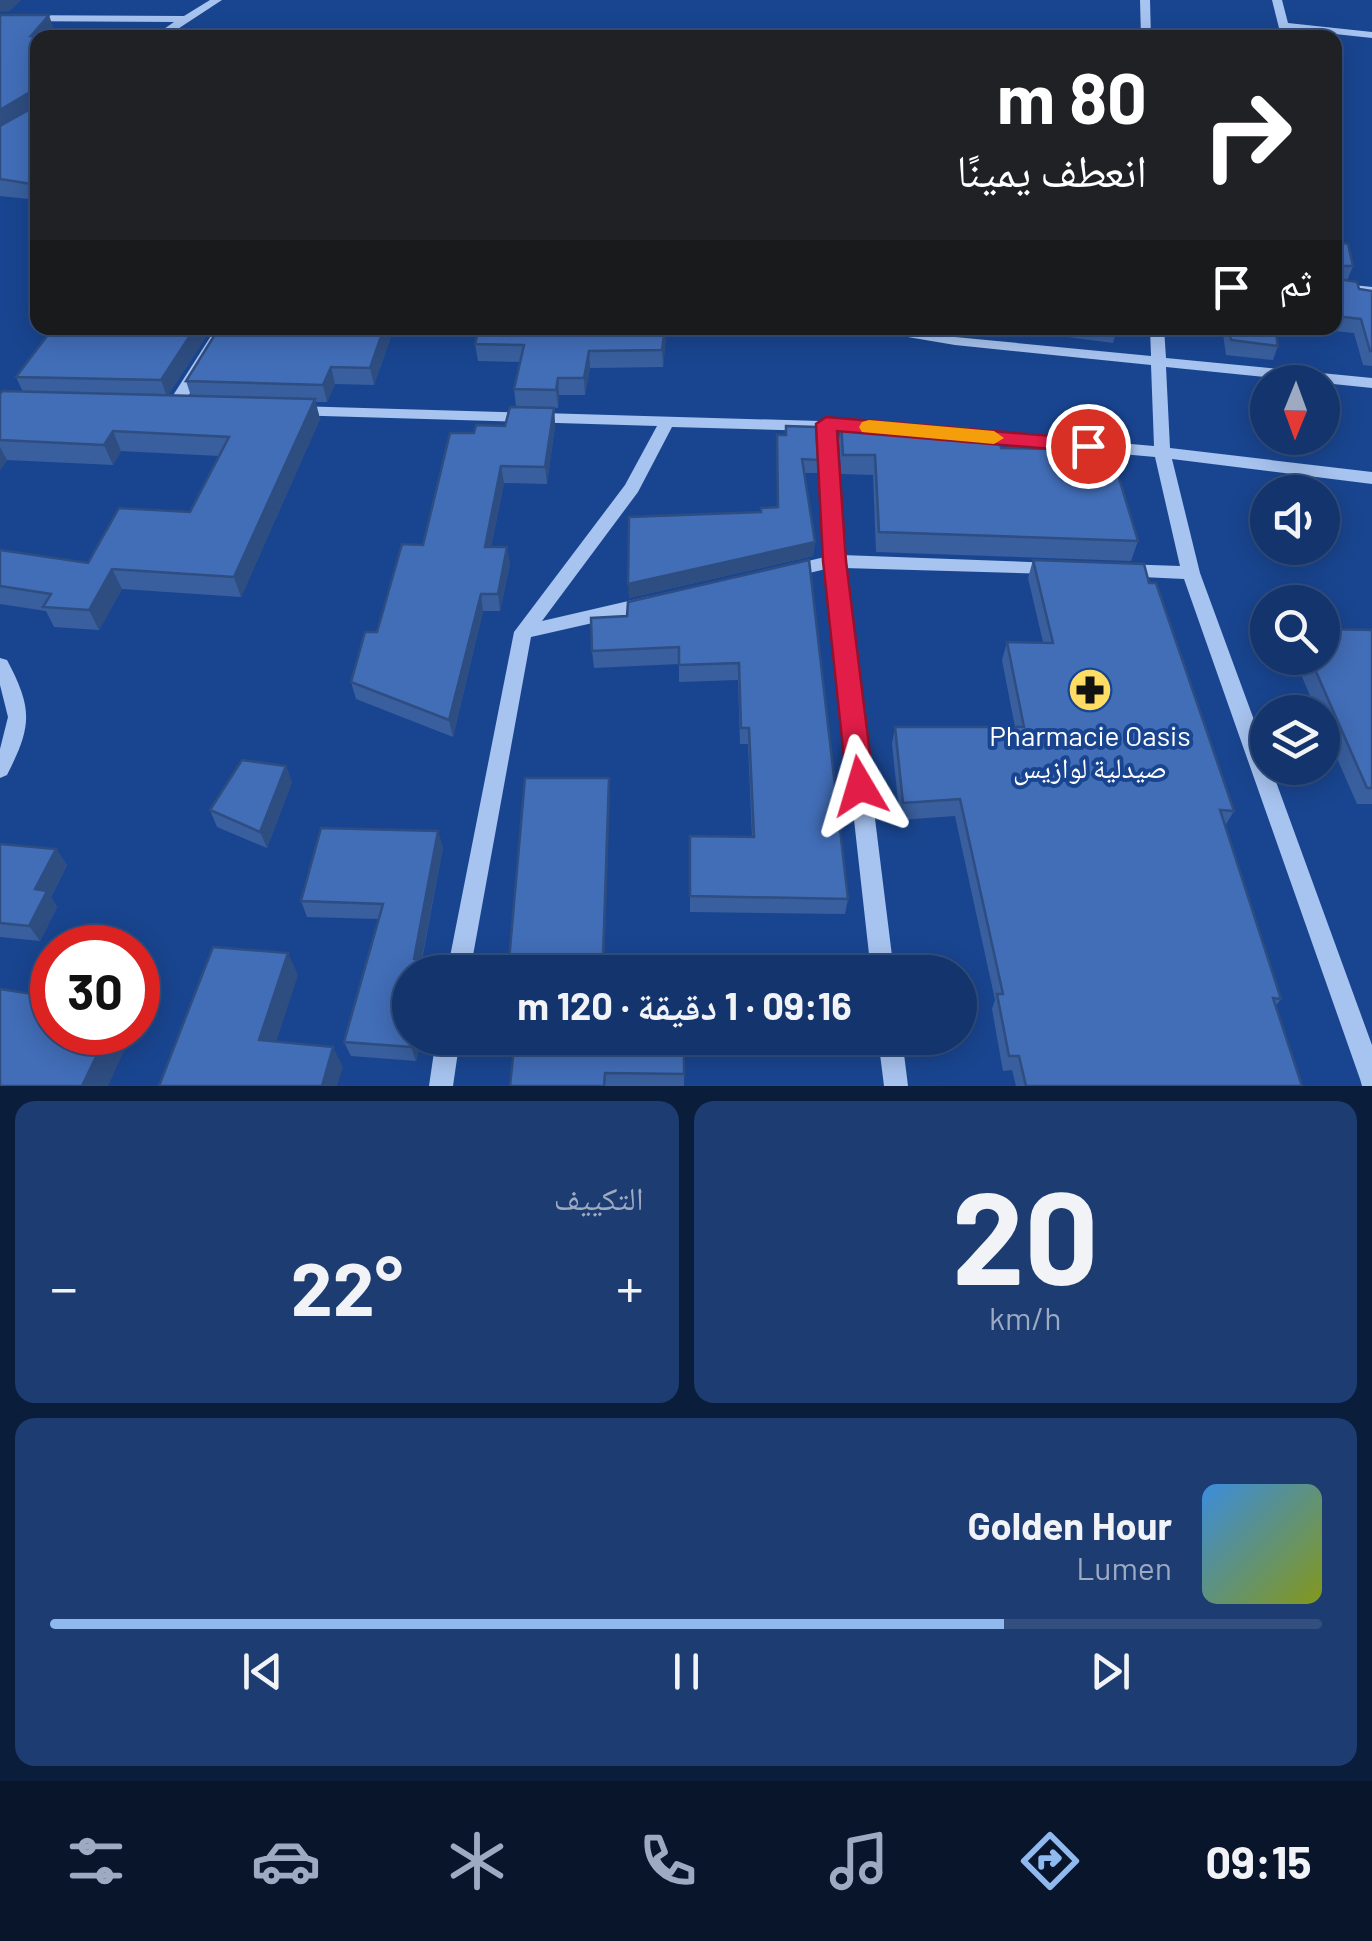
<!DOCTYPE html>
<html lang="ar">
<meta charset="utf-8">
<style>
body{margin:0;font-family:Barlow,"Noto Naskh Arabic",sans-serif;background:#1c3c72;color:#f1f3f6;direction:rtl;height:100vh;display:flex;flex-direction:column;font-size:38px;white-space:nowrap}
*{box-sizing:border-box;margin:0}
p{font-size:32px;color:#9daac2}
.icon{flex:none;width:55px;height:55px;fill:none;stroke:currentColor;stroke-width:2;stroke-linecap:round;stroke-linejoin:round}
.map{position:relative;height:1086px;overflow:hidden;direction:ltr}
.panel{display:flex;flex-direction:column;gap:15px;padding:15px;background:#0a1d3b;flex:1}
.panel>*{flex:none}
.top-card{position:absolute;left:30px;top:30px;width:1312px;height:305px;border-radius:20px;box-shadow:0 5px 25px #0003,0 0 0 2px #324f7f;direction:rtl;background:#202124;color:#fff;overflow:hidden}
.needle{width:65px;rotate:181deg}
.controls{position:absolute;left:1250px;top:365px;display:grid;gap:20px}
.controls a{display:grid;place-items:center;width:90px;height:90px;border-radius:50%;background:#13346c;box-shadow:0 5px 25px #0003,0 0 0 2px #324f7f;font-size:50px}
.speed{position:absolute;left:30px;top:925px;display:flex;gap:20px;font-size:50px;font-weight:700;text-align:center}
.speed>*{display:grid;place-content:center;width:130px;height:130px;border-radius:50%;background:#13346c;box-shadow:0 5px 25px #0003,0 0 0 2px #324f7f;line-height:1}
.speed .limit{border:15px solid #d22;background:#fff;color:#111}
.pin{position:absolute;display:grid;place-items:center;width:85px;height:85px;color:#fff;margin:-42px;border:5px solid #fff;border-radius:50%;box-shadow:0 2px 10px #0007}
.me{position:absolute;width:110px;margin:-55px;rotate:353deg;stroke-linejoin:round;filter:drop-shadow(0 0 8px #0008)}
.turn{display:flex;align-items:center;gap:35px;height:210px;padding:0 30px;font-size:45px}
.turn .icon{width:130px;height:130px;stroke-width:2.5}
.turn b{display:block;font-size:70px;line-height:85px}
.then{display:flex;align-items:center;height:95px;padding:0 30px;background:#0003;gap:20px;font-size:38px}
.big{font-size:75px;font-weight:700;line-height:1.1}
.panel .widget{flex:1;display:flex;flex-direction:column;justify-content:center;gap:15px;min-width:0;padding:0 35px;border-radius:20px;background:#1c3c72}
.panel .dial{align-items:center;gap:0}
.dial b{font-size:130px;line-height:1}
.song{display:flex;align-items:center;gap:30px}
.cover{width:120px;height:120px;border-radius:15px;background:linear-gradient(135deg,hsl(210 70% 55%),hsl(70 70% 35%))}
.played{height:10px;border-radius:5px;background:linear-gradient(90deg,#90b9f0 75%,#324f7f 75%)}
.keys{display:flex;justify-content:space-around;direction:ltr}
.heat{display:flex;justify-content:space-between;align-items:center;font-size:55px;direction:ltr}
.panel .tiles{flex:1;display:grid;gap:15px;grid-template-columns:1fr 1fr}
.widget:last-child{grid-column:span 2}
.trip{position:absolute;left:392px;top:955px;width:585px;height:100px;border-radius:50px;background:#13346c;box-shadow:0 5px 25px #0003,0 0 0 2px #324f7f;font-weight:700;line-height:100px;text-align:center;direction:rtl}
.menu{display:flex;height:160px;justify-content:space-around;align-items:center;background:#08152b;color:#9daac2}
.menu .icon{width:70px;height:70px}
.menu .on{color:#90b9f0}
.menu b{font-size:45px;color:#f1f3f6}
.map>svg:first-child{display:block}
</style>
<div class="map">
<svg width="1372" height="1086" viewBox="0 0 1372 1086">
<rect width="100%" height="100%" fill="#194590"/>
<g fill="none" stroke-linecap="round" stroke-linejoin="round">
<g fill="#a7c3ef" fill-rule="evenodd">
<path d="M210,0H222L164,38H151L174,22L0,21V15L184,16Z"/>
<path d="M1140,0H1150L1151,38H1141Z"/>
<path d="M1272,0H1282L1288,23L1372,32V38L1279,28Z"/>
<path d="M1335,283L1372,287V295L1335,291Z"/>
<path d="M216,328H230L179,411H167L165,408Z"/>
<path d="M871,328H901L955,337L1151,356L1150,328H1164L1166,358L1372,378V388L1166,367L1170,448L1372,472V484L1172,459L1200,573L1268,758V768H1271L1372,1045V1086H1362L1360,1079L1184,579L1121,576L1112,570L1121,564L1180,566L1155,457L945,438L937,433L945,428L1154,446L1151,365L955,345L878,332Z"/>
<path d="M295,406L820,421L826,418C840,424 860,417 872,427L870,431H834L842,555L1056,563L1059,568L1050,574L844,568L894,972H871L826,569L788,578L779,572L782,567L825,557L818,431L672,427L638,492L542,621L650,596L656,598L659,603L656,608L650,610L531,637L470,972H447L514,632L625,485L657,426L289,415L287,411Z"/>
<path d="M0,658L7,660C33,709 32,726 7,775L0,778V749L8,717L0,685Z"/>
<path d="M436,1038H460L453,1086H429Z"/>
<path d="M878,1038H902L908,1086H884Z"/>
</g>
</g>
<g fill="#395f9e">
<path d="M0,15L54,30L48,36L87,38H38V200L0,196Z"/>
<path d="M1335,213L1343,243L1353,266L1347,281L1359,289L1372,291V366L1363,365L1354,333L1304,328H1335Z"/>
<path d="M53,328H212L168,395L191,396L186,381L219,328H394L374,385L335,384L327,402H315L320,419L241,597L122,589L99,630L54,627L46,611L0,604V550L88,563L190,512L219,456L121,451L113,465L7,460L0,470V394L23,392L16,377Z"/>
<path d="M667,328L663,367L590,368L585,395H559L558,408L516,406L514,389L520,362L478,361L475,344Z"/>
<path d="M1052,328H1117V330L1113,343L1052,335Z"/>
<path d="M1222,328H1275L1278,346L1273,360L1226,355Z"/>
<path d="M554,408L555,425L547,484L504,483L491,547L510,564L500,611H483L453,737L356,699L351,682L423,545L474,433L505,426Z"/>
<path d="M841,422L1001,448L1059,454L1138,541L1131,561L876,552L873,475L841,474L839,441Z"/>
<path d="M777,435L818,460L817,473H804L815,542L813,556L629,598L761,512L777,507Z"/>
<path d="M809,560L848,899L845,914L690,912V836L752,837L748,744H740L738,680L679,682V664L594,668L592,651L627,616Z"/>
<path d="M1033,560L1149,583L1234,811L1225,826L1281,999L1275,1007L1302,1086H1016L1012,1070L1003,1071L992,1009L995,1000L955,816L900,820L892,744L895,727H1015L1002,660L1007,642H1043L1028,578Z"/>
<path d="M1372,630V804H1357L1322,724V712H1317L1294,658H1322Z"/>
<path d="M286,766L292,782L267,848L217,827L210,810Z"/>
<path d="M0,844L56,849L67,865L51,897L57,907L40,941L0,937Z"/>
<path d="M443,847L422,960L410,1038H422L416,1061L351,1056L344,1042L379,919L307,917L301,901Z"/>
<path d="M515,1038H753V1046L685,1045L684,1086H510Z"/>
</g>
<g fill="#2e4d81">
<path d="M0,0H21L10,11L0,12Z"/>
<path d="M49,15L54,30L47,38L31,36Z"/>
<path d="M30,92L36,108L0,129V110Z"/>
<path d="M195,328H212L167,397L161,380Z"/>
<path d="M384,328H394L374,385L370,368Z"/>
<path d="M665,328H667L663,367L662,350Z"/>
<path d="M589,351L590,368L585,395L584,378Z"/>
<path d="M331,367L335,384L327,402L323,385Z"/>
<path d="M558,378L559,395L558,408L556,390Z"/>
<path d="M315,399L320,419L241,597L234,577Z"/>
<path d="M554,408L555,425L547,484L545,467Z"/>
<path d="M113,431L121,451L113,465L104,445Z"/>
<path d="M0,447L7,460L0,470Z"/>
<path d="M501,466L504,483L488,563L485,547Z"/>
<path d="M815,542L813,556L629,598L628,584Z"/>
<path d="M507,547L510,564L500,611L498,594Z"/>
<path d="M112,569L122,589L99,630L89,610Z"/>
<path d="M481,594L483,611L453,737L449,720Z"/>
<path d="M286,766L292,782L267,848L260,832Z"/>
<path d="M609,778L610,797L604,972L603,958Z"/>
<path d="M438,831L443,847L419,972L414,959Z"/>
<path d="M56,849L67,865L51,897L57,907L40,941L29,926L35,889Z"/>
<path d="M288,953L298,975L270,1061L259,1040Z"/>
<path d="M108,1032H133L108,1086H82Z"/>
<path d="M413,1038H422L416,1061L411,1047Z"/>
<path d="M333,1047L343,1067L337,1086H322Z"/>
</g>
<g fill="#426eb8" stroke="#2e4d81" stroke-width="2.5">
<path d="M0,15H49L31,36H87L38,38V185L0,179V126L34,107L35,93L30,92L0,110Z"/>
<path d="M1335,213L1343,243L1348,244L1353,266H1338V279L1357,282L1359,289L1372,291V351H1370L1361,319L1335,316Z"/>
<path d="M53,328H195L161,380L16,377Z"/>
<path d="M219,328H384L370,368L331,367L323,385L186,381Z"/>
<path d="M479,328H665L662,350L589,351L584,378H558L556,390L514,389L524,345L475,344Z"/>
<path d="M1229,328H1275L1278,346L1231,340Z"/>
<path d="M2,391L315,399L234,577L112,569L89,610L43,607L51,594L0,586V550L88,563L119,508L190,512L229,437L113,431L104,445L0,440V394Z"/>
<path d="M510,407L554,408L545,467L501,466L485,547H507L498,594H481L449,720L351,682L365,632H377L402,544L423,545L450,433H474L476,425L505,426Z"/>
<path d="M841,422L968,428V442L1000,443L1001,448L1058,449L1059,454L1112,455L1138,541L879,532L875,455H843Z"/>
<path d="M786,426L816,427L818,460L802,459L815,542L628,584L629,517L761,512V508L778,507L777,435H786Z"/>
<path d="M809,560L848,899L690,896V836L754,837L749,728H741L739,663L679,665V647L592,651L591,618L627,616L628,602Z"/>
<path d="M1033,560L1144,564L1149,583H1156L1234,811L1220,810L1281,999L1273,998L1302,1086H1026L1019,1056H1009L997,994H1003L960,799L903,803L895,727H1024L1007,642L1053,643Z"/>
<path d="M1322,629L1372,630V788H1367L1310,658H1322Z"/>
<path d="M242,760L286,766L260,832L210,810Z"/>
<path d="M525,778H609L603,958L851,956L852,972H508Z"/>
<path d="M321,828L438,831L414,959L431,961L428,972H410V1038H413L411,1047L344,1042L383,904L301,901Z"/>
<path d="M0,844L56,849L35,889L47,891L29,926L0,923Z"/>
<path d="M213,947L288,953L259,1040L333,1047L322,1086H159Z"/>
<path d="M0,989L52,997V1032H108L82,1086H0Z"/>
<path d="M515,1038H684V1074L605,1073L604,1086H510Z"/>
</g>
<path fill="#e11d48" stroke="#92132f" stroke-width="2.5" d="M826,417L1088,439L1098,446L1088,452L837,431L846,561L874,786L870,794L860,797L851,794L847,786L823,561L816,424Z"/>
<path fill="#f59e0b" d="M869,420L994,431L1004,438L994,444L862,432L859,427L862,422Z"/>
<defs>
<g id="pharmacy-disc" transform="scale(2.25)"><circle r="9.5" fill="#ffdd65" stroke="#194590"/><path d="M-2-6h4v4h4v4h-4v4h-4v-4h-4v-4h4Z" fill="#111"/></g>
</defs>
<g fill-rule="evenodd">
<use href="#pharmacy-disc" x="1090" y="690"/>
</g>
<g text-anchor="middle" dominant-baseline="central" stroke-width="8" stroke-linejoin="round" paint-order="stroke">
<g font-size="28" fill="#fff" stroke="#194590">
<text x="1090" y="735">Pharmacie Oasis<tspan x="1090" dy="32">صيدلية لوازيس</tspan></text>
</g>
</g>
</svg>
<div class="controls">
<a><svg class="needle" viewBox="-14 -14 28 28"><path d="M0-13l5 13h-10z" fill="#e53935"/><path d="M0 13l5-13h-10z" fill="#9daac2"/></svg></a>
<a><svg class="icon" aria-label="sound" viewBox="0 0 24 24"><path d="M4 9h4l5-4v14l-5-4H4zM17 9q2 3 0 6"/></svg></a>
<a><svg class="icon" aria-label="search" viewBox="0 0 24 24"><circle cx="10" cy="10" r="6"/><path d="M15 15l6 6"/></svg></a>
<a><svg class="icon" aria-label="layers" viewBox="0 0 24 24"><path d="M12 4l9 5-9 5-9-5zM3 14l9 5 9-5"/></svg></a>
</div>
<div class="speed"><div class="limit">30</div></div>
<div class="pin" style="left:1088px;top:446px;background:#d93025"><svg class="icon" aria-label="arrive" viewBox="0 0 24 24"><path d="M6 21V4h12l-3 4 3 4H6"/></svg></div>
<svg class="me" style="left:860px;top:786px" viewBox="-20 -20 40 40"><path d="M0-17L14 15 0 8-14 15z" fill="#e11d48" stroke="#fff" stroke-width="4"/></svg>
<div class="trip">09:16 · 1 دقيقة · 120 m</div>
<div class="top-card">
<div class="turn"><svg class="icon" aria-label="right" viewBox="0 0 24 24"><path d="M7 20v-9h11M14 6l5 5-5 5"/></svg><div><b>80 m</b>انعطف يمينًا</div></div>
<div class="then">ثم<svg class="icon" aria-label="arrive" viewBox="0 0 24 24"><path d="M6 21V4h12l-3 4 3 4H6"/></svg></div>
</div>
</div>
<section class="panel">
<div class="tiles">
<div class="widget dial"><b>20</b><p>km/h</p></div>
<div class="widget"><p>التكييف</p>
<div class="heat"><a>−</a><b class="big">22°</b><a>+</a></div>
</div>
<div class="widget">
<div class="song"><i class="cover"></i><div><b>Golden Hour</b><p>Lumen</p></div></div>
<div class="played"></div>
<div class="keys"><svg class="icon" aria-label="previous" viewBox="0 0 24 24"><path d="M18 5L8 12l10 7zM5 5v14"/></svg><svg class="icon" aria-label="pause" viewBox="0 0 24 24"><path d="M8 5v14M16 5v14"/></svg><svg class="icon" aria-label="next" viewBox="0 0 24 24"><path d="M6 5l10 7-10 7zM19 5v14"/></svg></div>
</div>
</div>
</section>
<nav class="menu">
<b>09:15</b>
<svg class="icon on" aria-label="directions" viewBox="0 0 24 24"><path d="M12 3l9 9-9 9-9-9zM9 14v-3h6M13 9l2 2-2 2"/></svg>
<svg class="icon" aria-label="music" viewBox="0 0 24 24"><path d="M9 18V5l10-2v13"/><circle cx="6" cy="18" r="3"/><circle cx="16" cy="16" r="3"/></svg>
<svg class="icon" aria-label="phone" viewBox="0 0 24 24"><path d="M5 4h4l2 5-3 2q2 4 5 5l2-3 5 2v4C11 20 4 13 5 4z"/></svg>
<svg class="icon" aria-label="climate" viewBox="0 0 24 24"><path d="M12 3v18M4 7l16 10M4 17L20 7"/></svg>
<svg class="icon" aria-label="car" viewBox="0 0 24 24"><path d="M5 17H2v-5l4-1 3-4h7l3 4 3 1v5h-3M9 17h6M6 11h13"/><circle cx="7" cy="17" r="2"/><circle cx="17" cy="17" r="2"/></svg>
<svg class="icon" aria-label="filters" viewBox="0 0 24 24"><path d="M4 7h16M4 17h16"/><circle cx="9" cy="7" r="2"/><circle cx="15" cy="17" r="2"/></svg>
</nav>
